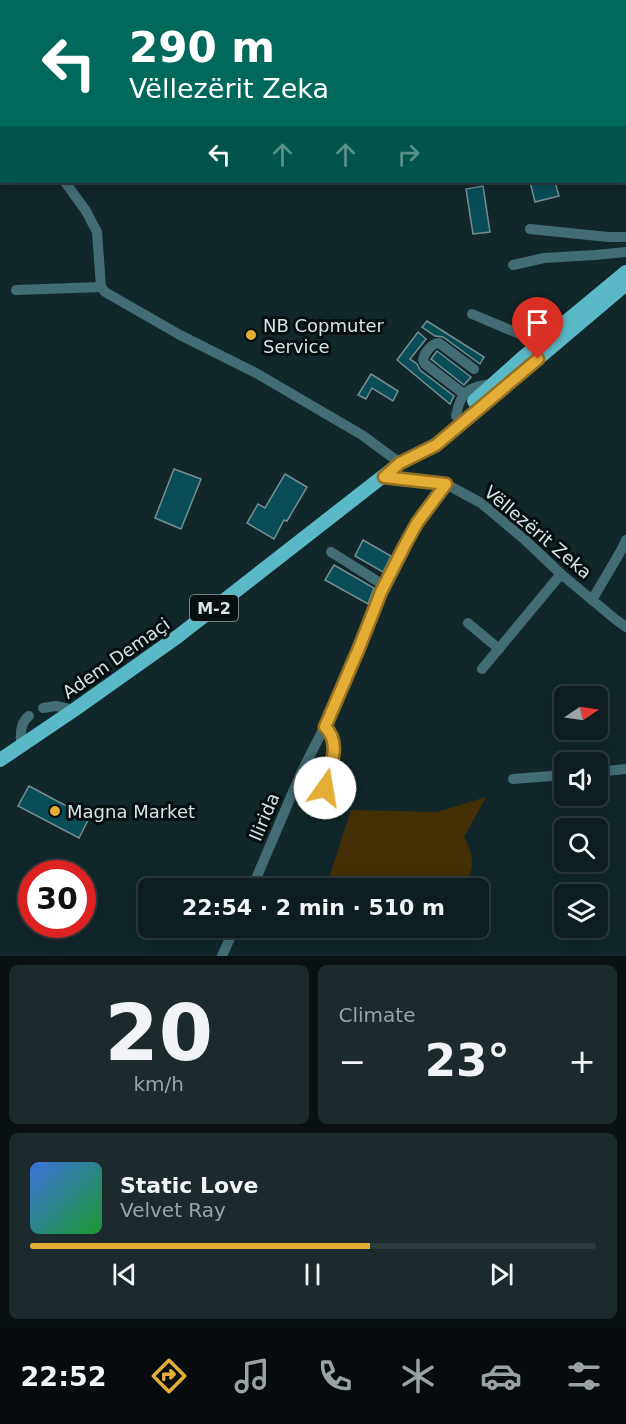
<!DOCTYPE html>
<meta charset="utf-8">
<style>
body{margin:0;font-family:"DejaVu Sans",sans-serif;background:#1c2a2d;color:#f1f3f6;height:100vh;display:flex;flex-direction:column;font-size:22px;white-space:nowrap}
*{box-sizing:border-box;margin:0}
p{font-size:20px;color:#9ba2a5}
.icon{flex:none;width:33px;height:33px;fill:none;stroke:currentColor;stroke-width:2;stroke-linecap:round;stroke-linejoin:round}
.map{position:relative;height:956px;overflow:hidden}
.side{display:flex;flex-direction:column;gap:9px;padding:9px;background:#081012;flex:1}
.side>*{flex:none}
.hud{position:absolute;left:0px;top:0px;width:627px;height:183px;box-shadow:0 3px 15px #0003,0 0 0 2px #2e3b3e;background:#00695c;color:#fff;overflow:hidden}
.needle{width:39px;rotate:77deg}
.tools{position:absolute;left:554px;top:686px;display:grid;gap:12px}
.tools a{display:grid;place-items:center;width:54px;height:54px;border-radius:9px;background:#0e1d20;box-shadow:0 3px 15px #0003,0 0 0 2px #2e3b3e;font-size:30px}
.speed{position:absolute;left:18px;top:860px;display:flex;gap:12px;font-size:30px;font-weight:700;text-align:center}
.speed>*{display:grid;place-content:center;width:78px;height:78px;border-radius:50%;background:#0e1d20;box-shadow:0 3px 15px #0003,0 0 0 2px #2e3b3e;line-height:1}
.speed .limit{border:9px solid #d22;background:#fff;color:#111}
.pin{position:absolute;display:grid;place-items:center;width:51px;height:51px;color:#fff;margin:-62px -26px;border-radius:50% 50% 50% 0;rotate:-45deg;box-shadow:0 0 6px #0007}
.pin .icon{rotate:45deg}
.me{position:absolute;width:66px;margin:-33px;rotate:13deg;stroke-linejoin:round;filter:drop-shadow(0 0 4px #0008)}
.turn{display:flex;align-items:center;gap:21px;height:126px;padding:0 30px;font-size:27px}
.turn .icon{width:78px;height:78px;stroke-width:2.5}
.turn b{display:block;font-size:42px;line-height:51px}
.lanes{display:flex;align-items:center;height:57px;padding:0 30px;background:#0003;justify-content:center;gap:30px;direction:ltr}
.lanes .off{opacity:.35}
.big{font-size:45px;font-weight:700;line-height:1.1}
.side .tile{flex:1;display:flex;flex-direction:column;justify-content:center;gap:9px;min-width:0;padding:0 21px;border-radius:9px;background:#1c2a2d}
.side .dial{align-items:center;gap:0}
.dial b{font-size:78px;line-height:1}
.song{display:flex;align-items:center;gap:18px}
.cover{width:72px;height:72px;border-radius:9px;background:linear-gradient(135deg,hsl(220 70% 55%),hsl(130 70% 35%))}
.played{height:6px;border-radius:3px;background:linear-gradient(90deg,#e4ad35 60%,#2e3b3e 60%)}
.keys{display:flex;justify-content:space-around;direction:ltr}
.heat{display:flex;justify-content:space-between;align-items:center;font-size:33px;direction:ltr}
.side .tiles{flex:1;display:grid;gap:9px;grid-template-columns:1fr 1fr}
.tile:last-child{grid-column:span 2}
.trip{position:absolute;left:138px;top:878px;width:351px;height:60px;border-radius:9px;background:#0e1d20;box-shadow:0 3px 15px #0003,0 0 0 2px #2e3b3e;font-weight:700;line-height:60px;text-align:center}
.dock{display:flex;height:96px;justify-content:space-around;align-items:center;background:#060c0d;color:#9ba2a5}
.dock .icon{width:42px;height:42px}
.dock .active{color:#e4ad35}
.dock b{font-size:27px;color:#f1f3f6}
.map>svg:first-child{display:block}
</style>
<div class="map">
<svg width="626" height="956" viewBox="0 0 626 956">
<rect width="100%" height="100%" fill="#12272a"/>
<path fill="#433006" d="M486,797L464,837C475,857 474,868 465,888L326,887L351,810L437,812Z"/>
<g fill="#084d56" stroke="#758d91" stroke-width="1.5">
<path d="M530,182H555L559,196L535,202Z"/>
<path d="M483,186L490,232L473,234L466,189Z"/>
<path d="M427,321L484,357L480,364L443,337L435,336L422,327Z"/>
<path d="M418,332L426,339L410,359L417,364L420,370L454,396L450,404L397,360Z"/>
<path d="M437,351L471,377L464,385L431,359Z"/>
<path d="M371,374L398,391L393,401L372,388L366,399L358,395Z"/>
<path d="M174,469L201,479L181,529L155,518Z"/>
<path d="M285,474L307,487L287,521L284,520L274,539L247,523L258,504L265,508Z"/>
<path d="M363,540L391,556L383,572L355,556Z"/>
<path d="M334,565L374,588L368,604L325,580Z"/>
<path d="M29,786L89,818L79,838L18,806Z"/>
</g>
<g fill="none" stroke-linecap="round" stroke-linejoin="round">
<g stroke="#436d74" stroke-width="10">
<path d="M0,116L2,118"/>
<path d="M65,182L86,211L97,232L101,287L105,292L180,335L256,373L362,435L400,463"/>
<path d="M530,229L608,237H626"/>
<path d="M513,265L544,258L595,255L626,252"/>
<path d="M16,290L101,287"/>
<path d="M472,314L541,343"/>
<path d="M464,394L425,364L423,360C424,353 432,343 439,343L474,369"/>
<path d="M456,416C460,392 469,386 493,384"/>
<path d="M384,477L446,484L481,503L524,539L561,574L615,619L626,627"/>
<path d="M331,552L385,586"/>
<path d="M592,600L622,549L626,540"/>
<path d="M468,623L499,649"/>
<path d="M482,669L561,574"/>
<path d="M43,708L56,706L74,710"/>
<path d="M325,727C342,743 330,768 325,788C329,797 335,798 343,801"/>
<path d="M21,746C21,735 19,724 29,716"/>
<path d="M597,772L626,769"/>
<path d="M513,779L564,775"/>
<path d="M252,888L301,773L330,716L359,648L381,592L406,543L418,523L446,484"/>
<path d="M222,956L235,927"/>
</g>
<g stroke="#5bb8c6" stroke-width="14">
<path d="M474,401L521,359L626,272"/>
<path d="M0,760L74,710L177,637L400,463L436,445L626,284"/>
</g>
</g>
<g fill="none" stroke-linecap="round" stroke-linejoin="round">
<g stroke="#947022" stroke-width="15">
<path id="route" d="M325,788C330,768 342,743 325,727L359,648L381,592L406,543L417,523L446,484L384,477L400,463L436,445L538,359"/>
</g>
<use href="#route" stroke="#e4ad35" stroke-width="10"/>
</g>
<g fill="#e4ad35" stroke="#060e0f" stroke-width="2">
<circle cx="251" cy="335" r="6"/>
<circle cx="55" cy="811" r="6"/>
</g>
<g text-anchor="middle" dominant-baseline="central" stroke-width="6" stroke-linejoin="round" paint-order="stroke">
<rect fill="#060e0f" stroke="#98a2a5" stroke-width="1.5" x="190" y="595" width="48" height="26" rx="4.5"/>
<g font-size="16" font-weight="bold" fill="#d6e2e5">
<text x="214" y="608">M-2</text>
</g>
<g font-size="18" fill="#d6e2e5" stroke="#060e0f" text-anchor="start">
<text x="263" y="325">NB Copmuter<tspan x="263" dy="21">Service</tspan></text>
<text x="67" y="811">Magna Market</text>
</g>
<g font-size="18" fill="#d6e2e5" stroke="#060e0f">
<text transform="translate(538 532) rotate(40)">Vëllezërit Zeka</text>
<text transform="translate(116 658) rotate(-35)">Adem Demaçi</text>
<text transform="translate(264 817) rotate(-67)">Ilirida</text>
</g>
</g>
</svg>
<div class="tools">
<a><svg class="needle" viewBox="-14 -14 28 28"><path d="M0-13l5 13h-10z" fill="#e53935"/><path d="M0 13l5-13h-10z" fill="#9ba2a5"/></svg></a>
<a><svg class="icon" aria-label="sound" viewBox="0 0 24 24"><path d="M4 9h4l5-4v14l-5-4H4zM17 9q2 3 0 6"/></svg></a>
<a><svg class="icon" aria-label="search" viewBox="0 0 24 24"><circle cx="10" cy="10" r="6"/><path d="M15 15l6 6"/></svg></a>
<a><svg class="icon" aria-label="layers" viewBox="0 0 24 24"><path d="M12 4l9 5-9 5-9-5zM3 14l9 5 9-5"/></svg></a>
</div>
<div class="speed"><div class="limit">30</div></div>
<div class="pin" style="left:538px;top:359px;background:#d93025"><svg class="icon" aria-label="arrive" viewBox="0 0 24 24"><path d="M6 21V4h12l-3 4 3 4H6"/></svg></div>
<svg class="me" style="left:325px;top:788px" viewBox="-20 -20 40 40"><circle r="19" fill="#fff"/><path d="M0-13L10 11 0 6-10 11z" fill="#e4ad35"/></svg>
<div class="trip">22:54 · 2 min · 510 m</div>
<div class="hud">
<div class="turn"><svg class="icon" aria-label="left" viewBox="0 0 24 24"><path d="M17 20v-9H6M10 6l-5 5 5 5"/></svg><div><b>290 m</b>Vëllezërit Zeka</div></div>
<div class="lanes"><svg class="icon" aria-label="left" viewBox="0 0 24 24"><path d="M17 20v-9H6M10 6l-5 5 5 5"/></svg><svg class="icon off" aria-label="ahead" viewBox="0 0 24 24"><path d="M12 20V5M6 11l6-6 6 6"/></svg><svg class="icon off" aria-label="ahead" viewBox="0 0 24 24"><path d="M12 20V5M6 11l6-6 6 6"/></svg><svg class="icon off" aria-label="right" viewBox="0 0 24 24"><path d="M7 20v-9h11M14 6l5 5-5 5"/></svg></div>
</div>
</div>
<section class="side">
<div class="tiles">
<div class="tile dial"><b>20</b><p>km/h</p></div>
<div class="tile"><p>Climate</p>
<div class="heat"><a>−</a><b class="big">23°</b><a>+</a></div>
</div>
<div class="tile">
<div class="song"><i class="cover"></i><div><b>Static Love</b><p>Velvet Ray</p></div></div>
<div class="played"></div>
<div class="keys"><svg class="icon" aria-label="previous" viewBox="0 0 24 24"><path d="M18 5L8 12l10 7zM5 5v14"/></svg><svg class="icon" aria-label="pause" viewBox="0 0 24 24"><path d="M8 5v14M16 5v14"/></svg><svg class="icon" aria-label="next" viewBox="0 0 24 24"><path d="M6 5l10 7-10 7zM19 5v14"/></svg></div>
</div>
</div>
</section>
<nav class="dock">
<b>22:52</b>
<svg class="icon active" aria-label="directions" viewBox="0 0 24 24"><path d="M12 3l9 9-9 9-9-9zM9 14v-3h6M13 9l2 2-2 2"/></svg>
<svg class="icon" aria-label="music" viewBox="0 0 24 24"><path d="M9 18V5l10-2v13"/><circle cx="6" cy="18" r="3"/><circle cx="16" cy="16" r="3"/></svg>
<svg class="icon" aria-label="phone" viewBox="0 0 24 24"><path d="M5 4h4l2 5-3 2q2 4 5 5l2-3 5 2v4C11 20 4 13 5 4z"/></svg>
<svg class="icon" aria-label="climate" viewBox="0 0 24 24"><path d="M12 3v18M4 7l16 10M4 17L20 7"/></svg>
<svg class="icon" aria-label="car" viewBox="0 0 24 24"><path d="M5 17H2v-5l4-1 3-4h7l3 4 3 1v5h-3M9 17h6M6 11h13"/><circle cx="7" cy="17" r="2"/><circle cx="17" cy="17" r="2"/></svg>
<svg class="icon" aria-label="filters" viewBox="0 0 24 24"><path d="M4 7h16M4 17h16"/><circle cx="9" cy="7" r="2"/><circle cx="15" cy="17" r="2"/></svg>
</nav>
